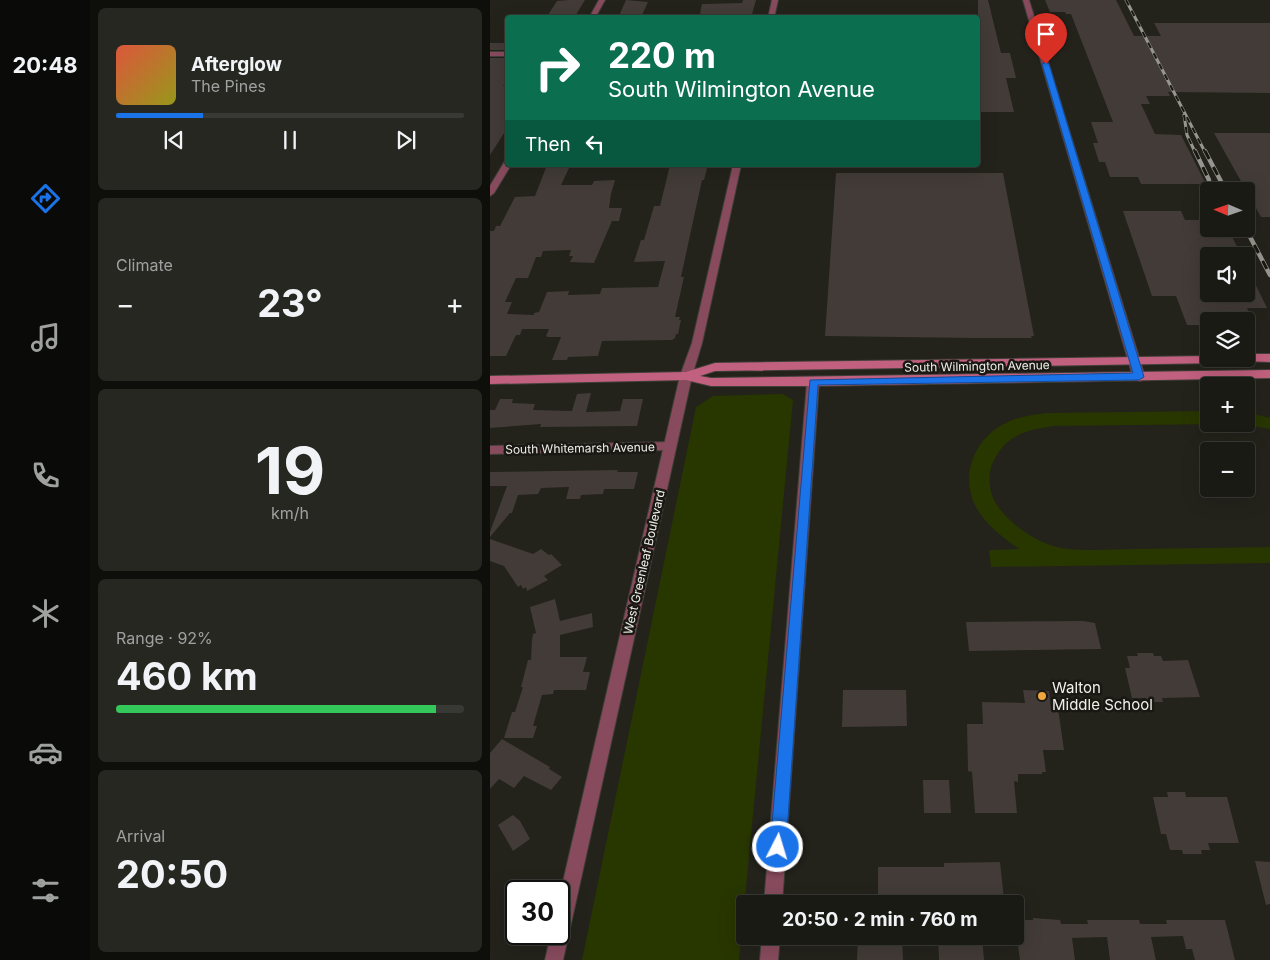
<!DOCTYPE html>
<meta charset="utf-8">
<style>
body{margin:0;font-family:Inter,sans-serif;background:#272722;color:#f1f3f6;height:100vh;display:flex;flex-direction:column;font-size:19px;white-space:nowrap}
*{box-sizing:border-box;margin:0}
p{font-size:16px;color:#9fa1a0}
.icon{flex:none;width:28px;height:28px;fill:none;stroke:currentColor;stroke-width:2;stroke-linecap:round;stroke-linejoin:round}
.map{position:relative;flex:1;overflow:hidden}
.details{display:flex;flex-direction:column;gap:8px;padding:8px;background:#0e0e0b;width:400px}
.details>*{flex:none}
.guide{position:absolute;left:15px;top:15px;width:475px;height:152px;border-radius:5px;box-shadow:0 5px 20px #0002,0 0 0 1px #383834;background:#0b6e4f;color:#fff;overflow:hidden}
.needle{width:32px;rotate:272deg}
.buttons{position:absolute;left:710px;top:182px;display:grid;gap:10px}
.buttons a{display:grid;place-items:center;width:55px;height:55px;border-radius:5px;background:#1a1a14;box-shadow:0 5px 20px #0002,0 0 0 1px #383834;font-size:25px}
.speed{position:absolute;left:15px;top:880px;display:flex;gap:10px;font-size:25px;font-weight:700;text-align:center}
.speed>*{display:grid;place-content:center;width:65px;height:65px;border-radius:50%;background:#1a1a14;box-shadow:0 5px 20px #0002,0 0 0 1px #383834;line-height:1}
.speed .limit{border:2px solid #111;border-radius:8px;background:#fff;color:#111}
.pin{position:absolute;display:grid;place-items:center;width:42px;height:42px;color:#fff;margin:-51px -21px;border-radius:50% 50% 50% 0;rotate:-45deg;box-shadow:0 0 5px #0007}
.pin .icon{rotate:45deg}
.me{position:absolute;width:55px;margin:-28px;rotate:5deg;stroke-linejoin:round;filter:drop-shadow(0 0 4px #0008)}
.turn{display:flex;align-items:center;gap:18px;height:105px;padding:0 20px;font-size:22px}
.turn .icon{width:65px;height:65px;stroke-width:2.5}
.turn b{display:block;font-size:35px;line-height:42px}
.then{display:flex;align-items:center;height:48px;padding:0 20px;background:#0003;gap:10px;font-size:19px}
.big{font-size:38px;font-weight:700;line-height:1.1}
.details .card{flex:1;display:flex;flex-direction:column;justify-content:center;gap:8px;min-width:0;padding:0 18px;border-radius:8px;background:#272722}
.details .dial{align-items:center;gap:0}
.dial b{font-size:65px;line-height:1}
.song{display:flex;align-items:center;gap:15px}
.cover{width:60px;height:60px;border-radius:8px;background:linear-gradient(135deg,hsl(10 70% 55%),hsl(60 70% 35%))}
.played{height:5px;border-radius:2px;background:linear-gradient(90deg,#1a73e8 25%,#383834 25%)}
.keys{display:flex;justify-content:space-around;direction:ltr}
.heat{display:flex;justify-content:space-between;align-items:center;font-size:28px;direction:ltr}
.charge{height:8px;border-radius:4px;background:linear-gradient(90deg,#34c759 92%,#383834 0)}
.trip{position:absolute;left:246px;top:895px;width:288px;height:50px;border-radius:5px;background:#1a1a14;box-shadow:0 5px 20px #0002,0 0 0 1px #383834;font-weight:700;line-height:50px;text-align:center}
main{display:flex;flex:1;min-height:0}
.menu{display:flex;flex-direction:column;width:90px;justify-content:space-around;align-items:center;background:#0a0a08;color:#9fa1a0}
.menu .icon{width:35px;height:35px}
.menu .selected{color:#1a73e8}
.menu b{font-size:22px;color:#f1f3f6}
.map>svg:first-child{display:block}
</style>
<main>
<nav class="menu">
<b>20:48</b>
<svg class="icon selected" aria-label="directions" viewBox="0 0 24 24"><path d="M12 3l9 9-9 9-9-9zM9 14v-3h6M13 9l2 2-2 2"/></svg>
<svg class="icon" aria-label="music" viewBox="0 0 24 24"><path d="M9 18V5l10-2v13"/><circle cx="6" cy="18" r="3"/><circle cx="16" cy="16" r="3"/></svg>
<svg class="icon" aria-label="phone" viewBox="0 0 24 24"><path d="M5 4h4l2 5-3 2q2 4 5 5l2-3 5 2v4C11 20 4 13 5 4z"/></svg>
<svg class="icon" aria-label="climate" viewBox="0 0 24 24"><path d="M12 3v18M4 7l16 10M4 17L20 7"/></svg>
<svg class="icon" aria-label="car" viewBox="0 0 24 24"><path d="M5 17H2v-5l4-1 3-4h7l3 4 3 1v5h-3M9 17h6M6 11h13"/><circle cx="7" cy="17" r="2"/><circle cx="17" cy="17" r="2"/></svg>
<svg class="icon" aria-label="filters" viewBox="0 0 24 24"><path d="M4 7h16M4 17h16"/><circle cx="9" cy="7" r="2"/><circle cx="15" cy="17" r="2"/></svg>
</nav>
<section class="details">
<div class="card">
<div class="song"><i class="cover"></i><div><b>Afterglow</b><p>The Pines</p></div></div>
<div class="played"></div>
<div class="keys"><svg class="icon" aria-label="previous" viewBox="0 0 24 24"><path d="M18 5L8 12l10 7zM5 5v14"/></svg><svg class="icon" aria-label="pause" viewBox="0 0 24 24"><path d="M8 5v14M16 5v14"/></svg><svg class="icon" aria-label="next" viewBox="0 0 24 24"><path d="M6 5l10 7-10 7zM19 5v14"/></svg></div>
</div>
<div class="card"><p>Climate</p>
<div class="heat"><a>−</a><b class="big">23°</b><a>+</a></div>
</div>
<div class="card dial"><b>19</b><p>km/h</p></div>
<div class="card"><p>Range · 92%</p><b class="big">460 km</b><div class="charge"></div></div>
<div class="card"><p>Arrival</p><b class="big">20:50</b></div>
</section>
<div class="map">
<svg width="780" height="960" viewBox="0 0 780 960">
<rect width="100%" height="100%" fill="#23221b"/>
<g fill="#283600">
<path d="M293,394L303,400L249,960H92L206,407L223,396Z"/>
<path d="M719,411V424H738L565,426C536,430 517,434 503,462C497,475 499,494 507,505C522,527 552,547 579,549C600,551 623,549 644,549C689,548 735,548 780,547V563L501,567L499,550L529,549C512,537 496,525 486,507C469,476 485,437 516,423C529,416 543,415 557,413Z"/>
<path d="M756,412L780,418V429L751,424H756Z"/>
</g>
<g fill="#423b37">
<path d="M79,0H95L84,18H56L67,1Z"/>
<path d="M136,0L158,2L152,15L149,18H128Z"/>
<path d="M253,0H266L261,18H209L212,4L252,3Z"/>
<path d="M488,0H498L511,53H520L526,78H516L524,112H488Z"/>
<path d="M555,0H626L644,36H671L664,23H780V93L678,92L680,96H656L660,104H651L665,134L691,135L716,184H651L648,177H620L615,162H609L603,143H608L601,122H623L581,14H576L575,12H560Z"/>
<rect x="0" y="43" width="18" height="7"/>
<path d="M0,58H18V79L13,86H18V127L0,155Z"/>
<path d="M724,133H780V217H771Z"/>
<path d="M57,165L80,166L71,185H102L104,181L125,180L121,194L119,208H132L129,221H122L104,263L80,262L83,256H79L81,250L53,251L51,257H46L38,278H26L15,302H22L17,314L44,315V313L49,312L57,292L79,291L78,295L110,294L112,288L168,287L175,261L144,262L151,240H154L164,206H170L180,165H218L214,180H212L191,277H194L185,317H190L189,320H191L188,334H186L185,338L182,340L112,341L108,356L78,357L77,360H62L71,337H58L56,336L59,329H32L30,335H26L16,356H0V231H4L6,226H10L25,197L45,196Z"/>
<path d="M346,173H513L544,336H541L542,338H484L335,336Z"/>
<path d="M633,211H691L695,220H719V229H738L752,256H719V294H756V265L777,308H757L763,321H719V325H697L686,296H662Z"/>
<path d="M101,393L96,412L130,411L133,399H153L147,426L50,427L51,424L0,428V410H5L10,399H23L22,403L45,404L43,410L82,411L87,394Z"/>
<path d="M128,470L127,472H148L144,489H114L113,494L91,495L90,499H76L79,487L51,488L48,494L28,495L22,513H20L0,537V532L17,486H0V472Z"/>
<path d="M0,539L43,554L51,549L59,555L61,554L72,565L54,576L58,580L37,591L36,587L33,589L31,585L28,587L14,566L0,561Z"/>
<path d="M65,599L70,621L102,613L103,627L70,635V657H97L93,672H100L96,690H64L63,694L52,695L43,726H47L43,738H14L22,712H25L33,687H31L38,660H41L42,640L43,634L46,633L40,607Z"/>
<path d="M593,621L605,623L611,649L479,651L476,622Z"/>
<path d="M647,653H663L664,656H671L673,661L698,660L710,697L672,698L673,702H657L656,698H642L635,668H640L637,656H648Z"/>
<path d="M353,690H416L417,726L352,727Z"/>
<path d="M533,690L559,691L561,708H568L574,750H553L556,772H552V774H528V782L524,781L527,813H485L482,772L478,771L477,724H493L492,702L535,703Z"/>
<path d="M12,739L60,767L59,769L72,777L61,790L34,776L24,788L9,779L0,789V753Z"/>
<path d="M433,780H459L461,813H434Z"/>
<path d="M677,792H695L696,797H737L749,843H718L720,850H711L712,854H693L692,850H680L676,834H671L663,797H678Z"/>
<path d="M23,815L30,821L40,839L23,851L8,825Z"/>
<path d="M765,861L780,862V904L776,905Z"/>
<path d="M510,862L514,899H488L489,904H417V900L388,901V867H454V863Z"/>
<path d="M543,918L570,920L571,924H598L597,920H649L650,924H677L676,920H735L745,960H705L702,949H696L693,936L661,937L666,960H620L617,937L582,938L585,960H530L527,938H525V924H529L528,920H543Z"/>
<path d="M368,936H412L413,960H367Z"/>
<path d="M448,936H492L494,960H449Z"/>
</g>
<g fill="none" stroke-linecap="round" stroke-linejoin="round">
<g stroke="#403f38" stroke-width="2">
<g id="minor">
<path d="M109,0H115L105,18H99Z"/>
<path d="M533,0H539L655,377L653,380L649,381L643,377Z"/>
<rect x="0" y="52" width="18" height="4"/>
<path d="M15,161H18V165H21L4,193L0,196V186Z"/>
<path d="M323,378L329,382L292,904H274L317,382Z"/>
<path d="M179,442L185,446L179,450L0,454V446Z"/>
<path d="M272,936H290L288,960H270Z"/>
</g>
</g>
<g stroke="#403f38" stroke-width="2">
<g id="tertiary">
<path d="M282,0H288L284,18H278Z"/>
<path d="M243,165H251L212,343L202,376L73,960H55L61,934H69V899L190,376L202,343Z"/>
</g>
</g>
<g stroke="#403f38" stroke-width="2">
<g id="secondary">
<path d="M756,354H780V362L752,361L751,359H756Z"/>
<path d="M719,356V359H737L732,363L225,371L210,376L221,378L780,370V378L323,386H221L196,380L0,384V376L196,372L225,363Z"/>
</g>
</g>
<use href="#minor" fill="#884b5e" fill-rule="evenodd"/>
<use href="#tertiary" fill="#884b5e" fill-rule="evenodd"/>
<use href="#secondary" fill="#c1607f" fill-rule="evenodd"/>
<g stroke="#96958f" stroke-width="3">
<g id="rail-far1">
<path d="M636,0L715,152"/>
<path d="M694,115L697,135L705,152"/>
</g>
</g>
<g stroke="#96958f" stroke-width="4.5">
<g id="rail">
<path d="M705,151L719,180"/>
<path d="M715,151L736,191"/>
<path d="M756,229L780,275"/>
</g>
</g>
<use href="#rail-far1" stroke="#1a1812" stroke-width="2" stroke-dasharray="6" stroke-linecap="butt"/>
<use href="#rail" stroke="#1a1812" stroke-width="3" stroke-dasharray="9" stroke-linecap="butt"/>
</g>
<path fill="#1a73e8" stroke="#114b97" d="M556,62L559,64L654,377L649,380L328,385L296,847L294,853L288,855L282,853L280,847L320,380L643,373L552,64Z"/>
<circle fill="#f0a63f" stroke="#1a1812" stroke-width="2" cx="552" cy="696" r="5"/>
<g text-anchor="middle" dominant-baseline="central" stroke-width="5" stroke-linejoin="round" paint-order="stroke">
<g font-size="12" fill="#f0efea" stroke="#1a1812">
<text transform="translate(487 366) rotate(-1)">South Wilmington Avenue</text>
<text transform="translate(90 448) rotate(-1)">South Whitemarsh Avenue</text>
<text transform="translate(154 562) rotate(-77)">West Greenleaf Boulevard</text>
</g>
<g font-size="15" fill="#f0efea" stroke="#1a1812" text-anchor="start">
<text x="562" y="687">Walton<tspan x="562" dy="17">Middle School</tspan></text>
</g>
</g>
</svg>
<div class="buttons">
<a><svg class="needle" viewBox="-14 -14 28 28"><path d="M0-13l5 13h-10z" fill="#e53935"/><path d="M0 13l5-13h-10z" fill="#9fa1a0"/></svg></a>
<a><svg class="icon" aria-label="sound" viewBox="0 0 24 24"><path d="M4 9h4l5-4v14l-5-4H4zM17 9q2 3 0 6"/></svg></a>
<a><svg class="icon" aria-label="layers" viewBox="0 0 24 24"><path d="M12 4l9 5-9 5-9-5zM3 14l9 5 9-5"/></svg></a>
<a>+</a>
<a>−</a>
</div>
<div class="speed"><div class="limit">30</div></div>
<div class="pin" style="left:556px;top:64px;background:#d93025"><svg class="icon" aria-label="arrive" viewBox="0 0 24 24"><path d="M6 21V4h12l-3 4 3 4H6"/></svg></div>
<svg class="me" style="left:288px;top:847px" viewBox="-20 -20 40 40"><circle r="17" fill="#1a73e8" stroke="#fff" stroke-width="3"/><path d="M0-11L8 9 0 5-8 9z" fill="#fff"/></svg>
<div class="trip">20:50 · 2 min · 760 m</div>
<div class="guide">
<div class="turn"><svg class="icon" aria-label="right" viewBox="0 0 24 24"><path d="M7 20v-9h11M14 6l5 5-5 5"/></svg><div><b>220 m</b>South Wilmington Avenue</div></div>
<div class="then">Then<svg class="icon" aria-label="left" viewBox="0 0 24 24"><path d="M17 20v-9H6M10 6l-5 5 5 5"/></svg></div>
</div>
</div>
</main>
